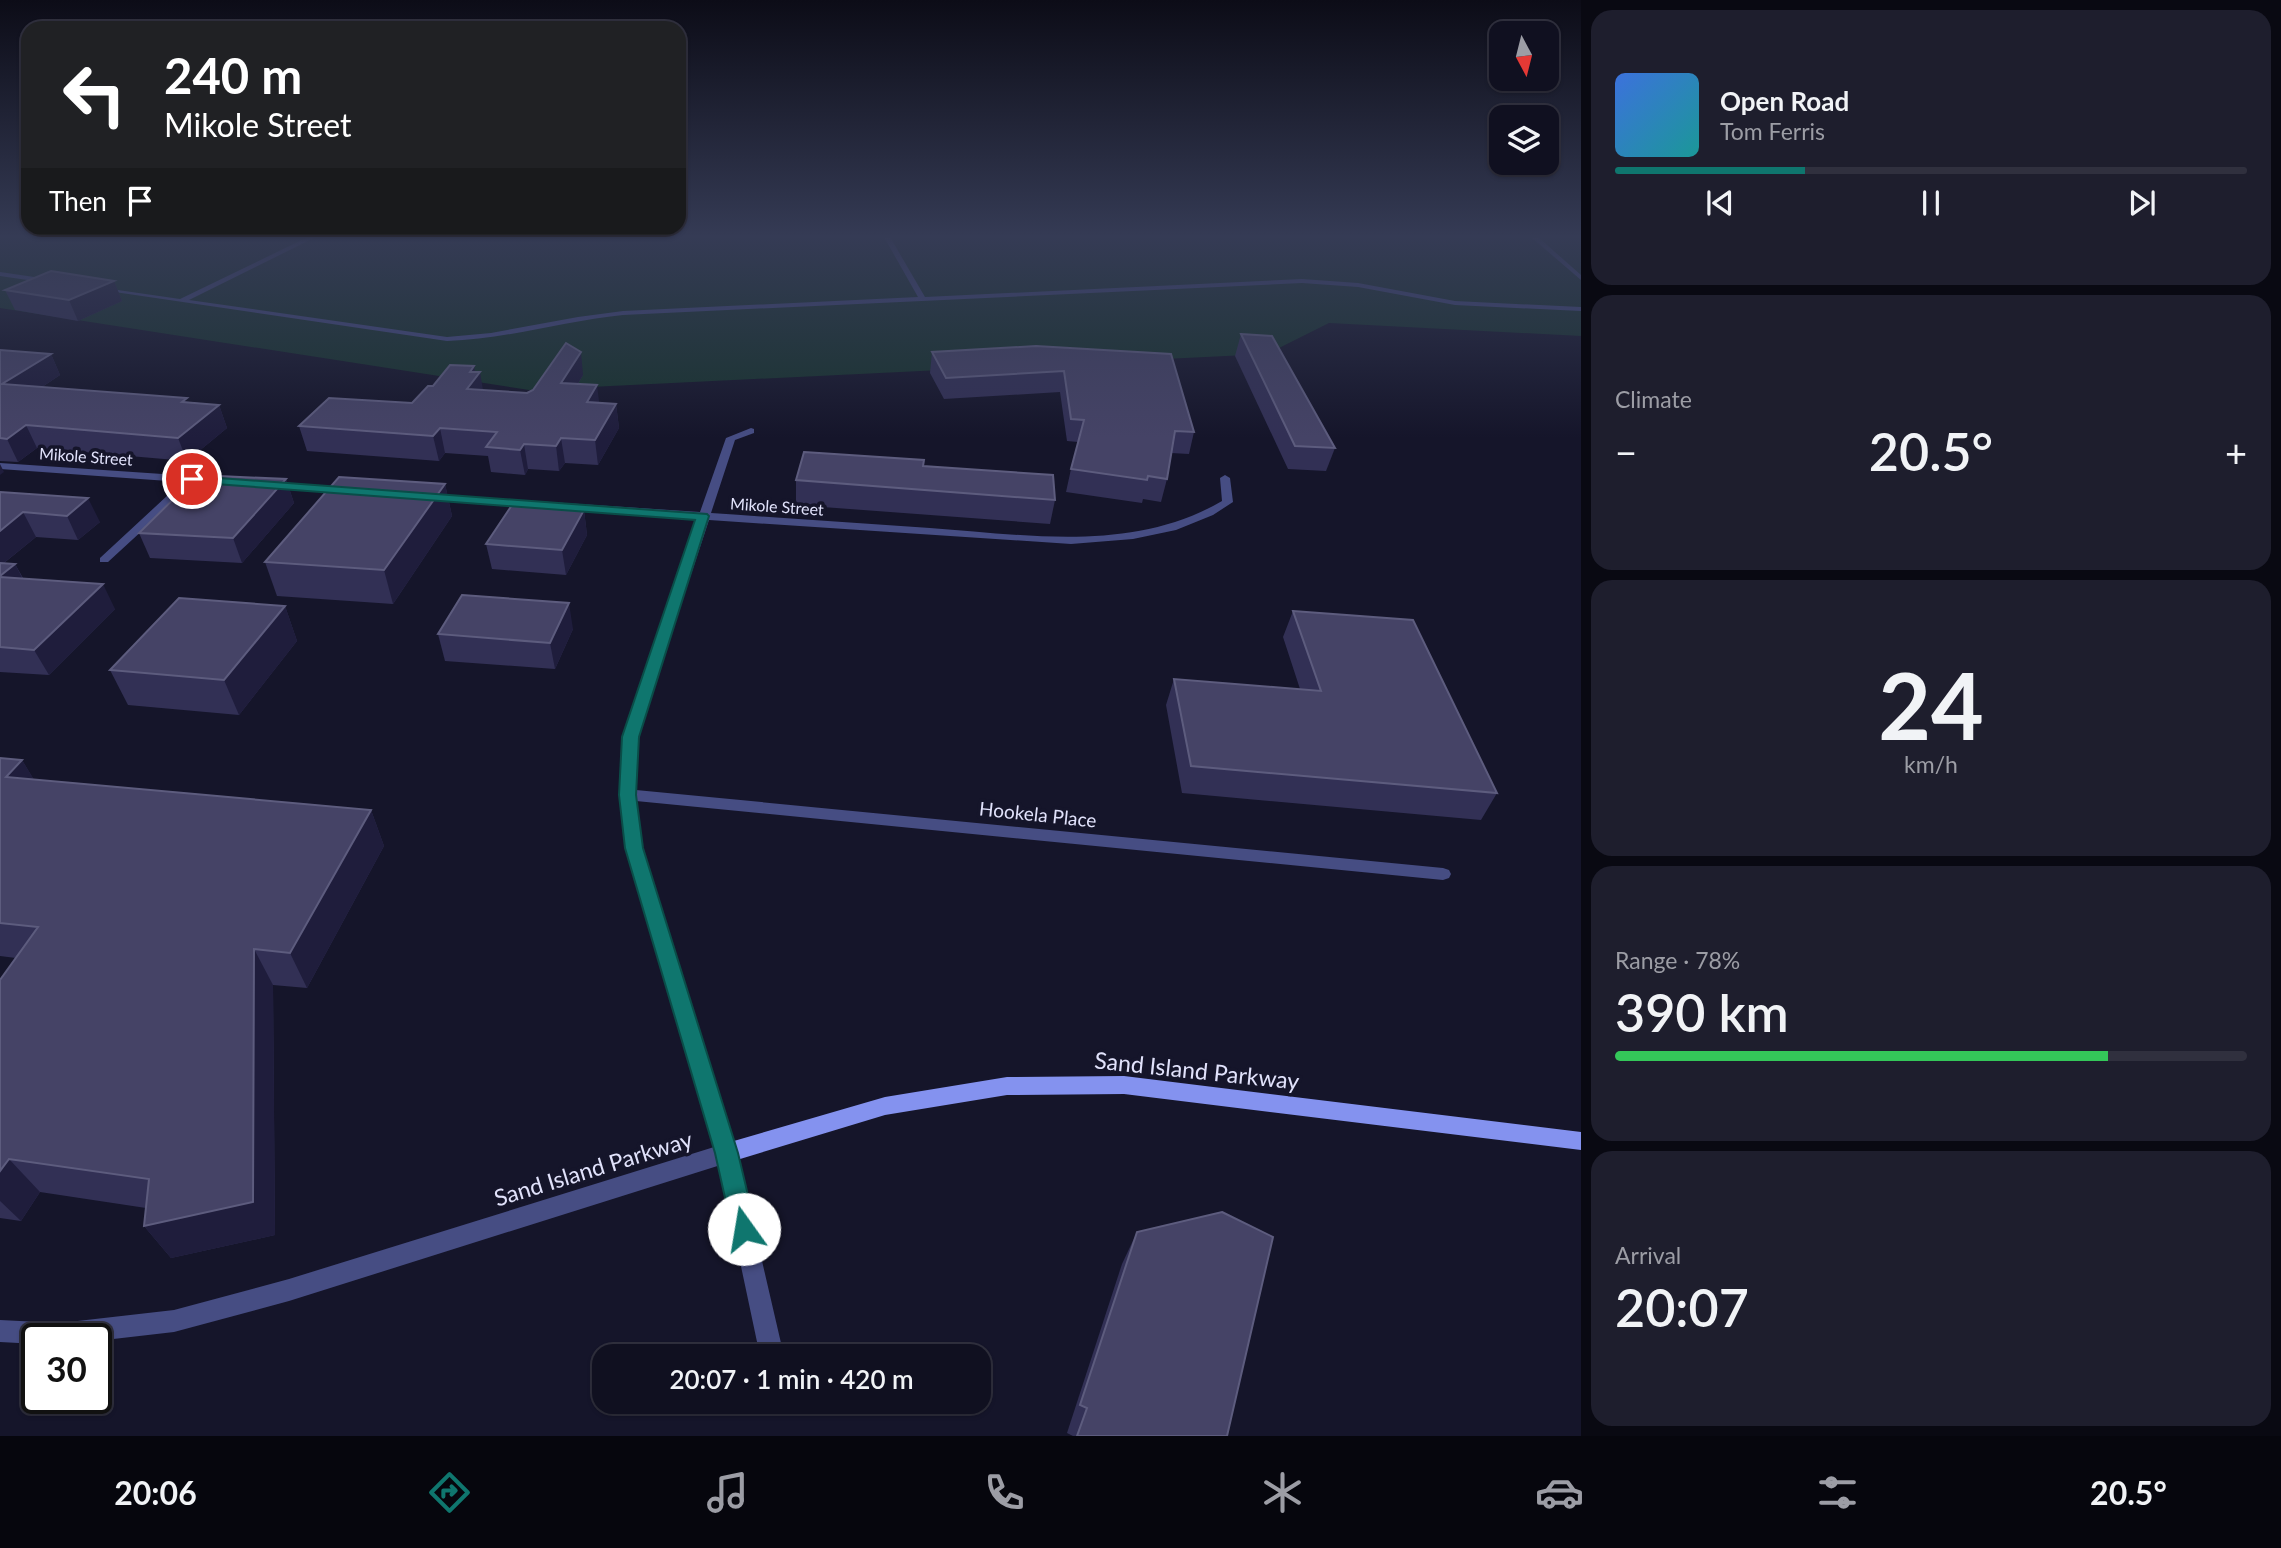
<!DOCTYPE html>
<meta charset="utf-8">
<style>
body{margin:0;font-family:Lato,sans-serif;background:#1e1e2d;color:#f1f3f6;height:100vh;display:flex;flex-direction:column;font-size:26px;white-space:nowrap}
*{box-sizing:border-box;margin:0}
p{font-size:23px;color:#9c9da5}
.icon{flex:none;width:38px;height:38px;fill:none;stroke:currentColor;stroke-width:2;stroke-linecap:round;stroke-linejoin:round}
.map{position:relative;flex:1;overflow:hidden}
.sheet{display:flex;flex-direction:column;gap:10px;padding:10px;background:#090912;width:700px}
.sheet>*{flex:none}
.banner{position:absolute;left:21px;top:21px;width:665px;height:214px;border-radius:21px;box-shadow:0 2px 5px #0004,0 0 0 2px #30303e;background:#202124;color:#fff;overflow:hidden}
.needle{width:46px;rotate:173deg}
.buttons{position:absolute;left:1489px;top:21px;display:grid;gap:14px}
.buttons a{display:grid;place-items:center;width:70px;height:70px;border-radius:14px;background:#101020;box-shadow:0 2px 5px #0004,0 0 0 2px #30303e;font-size:35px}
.speed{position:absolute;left:21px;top:1323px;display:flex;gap:14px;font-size:35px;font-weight:700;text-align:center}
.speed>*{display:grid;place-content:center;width:91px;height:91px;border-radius:50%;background:#101020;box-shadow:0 2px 5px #0004,0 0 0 2px #30303e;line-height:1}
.speed .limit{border:4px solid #111;border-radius:10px;background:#fff;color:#111}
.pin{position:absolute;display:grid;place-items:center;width:60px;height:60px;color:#fff;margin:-30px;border:4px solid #fff;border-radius:50%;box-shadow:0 2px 7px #0007}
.me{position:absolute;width:77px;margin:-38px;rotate:347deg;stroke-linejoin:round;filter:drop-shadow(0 0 5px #0008)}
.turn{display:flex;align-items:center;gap:24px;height:147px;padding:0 28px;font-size:32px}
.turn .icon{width:91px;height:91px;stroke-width:2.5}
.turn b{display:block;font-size:49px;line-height:60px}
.then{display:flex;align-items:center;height:66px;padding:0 28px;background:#0003;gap:14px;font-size:26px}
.big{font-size:52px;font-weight:600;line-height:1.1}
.sheet .card{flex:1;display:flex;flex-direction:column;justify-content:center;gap:10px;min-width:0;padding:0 24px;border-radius:21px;background:#1e1e2d}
.sheet .dial{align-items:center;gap:0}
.dial b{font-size:91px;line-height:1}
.song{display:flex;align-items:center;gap:21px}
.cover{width:84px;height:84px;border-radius:10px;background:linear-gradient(135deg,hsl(220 70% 55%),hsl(180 70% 35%))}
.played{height:7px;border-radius:4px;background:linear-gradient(90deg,#0f766e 30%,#30303e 30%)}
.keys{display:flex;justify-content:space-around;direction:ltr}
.heat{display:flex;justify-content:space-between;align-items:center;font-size:38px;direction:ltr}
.charge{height:10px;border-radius:5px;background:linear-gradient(90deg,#34c759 78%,#30303e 0)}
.trip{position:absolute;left:592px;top:1344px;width:399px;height:70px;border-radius:21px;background:#101020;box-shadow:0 2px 5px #0004,0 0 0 2px #30303e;font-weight:600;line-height:70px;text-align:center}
.tabs{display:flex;height:112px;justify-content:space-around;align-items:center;background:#06060d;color:#9c9da5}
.tabs .icon{width:49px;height:49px}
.tabs .active{color:#0f766e}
.tabs b{font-size:32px;color:#f1f3f6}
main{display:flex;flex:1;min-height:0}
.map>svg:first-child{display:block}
</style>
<main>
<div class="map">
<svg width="1581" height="1436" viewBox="0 0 1581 1436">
<rect width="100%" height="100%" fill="#15152a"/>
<path fill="#18332e" d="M0,237H1581V336L1329,323L1267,354L529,390L0,308Z"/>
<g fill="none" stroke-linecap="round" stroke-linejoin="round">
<g fill="#464d83" fill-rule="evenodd">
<path d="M308,237H316L189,300L447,337L491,333L578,317L623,311L918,297L884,237H890L925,297L1302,279L1358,283L1455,301L1581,307V311L1455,305L1358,287L1302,283L623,315C564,321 507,339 447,341L101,290L104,288L180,299Z"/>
<path d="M1531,237H1538L1581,275V280Z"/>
<path d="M0,272L48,279L51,281L48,283L0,276Z"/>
</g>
<g fill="#464d83" fill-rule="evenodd">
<path d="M751,428L754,429V433L735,440L711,513C784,518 857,523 930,528C1028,535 1133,553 1222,501L1220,478L1225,475L1230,478L1233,502L1213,515L1176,530L1133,539L1071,544L709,520L637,737L636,790L1443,868L1449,870L1451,874L1449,878L1443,880L636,801L642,848L737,1153L784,1356H760L717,1153L626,848L620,795L623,737L698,519L429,500L424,497L429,494L700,512L726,438Z"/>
<path d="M0,463L192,476L210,478L215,481L210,484L194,483L108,562H100V558L182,482L0,469Z"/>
<path d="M269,482L346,487L351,490L346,493L265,487V483Z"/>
</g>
<path fill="#464d83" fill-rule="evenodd" d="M727,1143L734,1146L737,1153L734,1160L727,1163L289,1301L174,1332L96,1341V1339H37V1344L0,1342V1320L60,1323L174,1310L289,1279Z"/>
<path fill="#8492ef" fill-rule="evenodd" d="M1124,1076L1581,1132V1150L1124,1094L1007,1095L885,1115L727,1163L720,1160L717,1153L720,1146L727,1143L885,1097L1007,1077Z"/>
</g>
<g fill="#323055">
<path d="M114,281L122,301L78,321L15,310L5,290Z"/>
<path d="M1241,334L1335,448L1326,471L1288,469L1235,356Z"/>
<path d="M1036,346L1194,432L1189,454L1171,453L1167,479L1161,502L1143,499L1142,503L1066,492L1071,469L1078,442L1067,441L1060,392L944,399L930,373L932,352Z"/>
<path d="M0,350L51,354L60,375L42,387L219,405L227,428L187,461L37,448L18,462L0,461Z"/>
<path d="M475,372L483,390L527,393L583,375L578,384L599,403L616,404L619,428L598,465L565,463L559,471L528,469L525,475L491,472L488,456L445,453L439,461L307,451L299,426L412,403L433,386Z"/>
<path d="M923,466L1055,500L1050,524L796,505V480Z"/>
<path d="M286,479L294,503L242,563L150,558L139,533Z"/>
<path d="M445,484L452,516L393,604L277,596L265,562Z"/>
<path d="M0,492L100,522L78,540L36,537L4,563L15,564L23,578L115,609L49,675L0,672Z"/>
<path d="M584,510L587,535L566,575L492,569L486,544Z"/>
<path d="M285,606L297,641L239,715L128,705L110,670Z"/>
<path d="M1293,611L1497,793L1481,820L1182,793L1166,705L1174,679L1300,689L1283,637Z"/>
<path d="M573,629L555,669L445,661L438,634Z"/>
<path d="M0,758L22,760L34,780L371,810L384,846L307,988L273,985L275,1235L171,1258L144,1226L146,1208L40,1192L21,1221L0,1218V980L16,958L0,956Z"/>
<path d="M1137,1232L1227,1436H1073L1067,1433L1122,1264Z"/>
</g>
<g fill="#1f1d3c">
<path d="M114,281L122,301L78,321L69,300Z"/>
<path d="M581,352L583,375L564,407L561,383Z"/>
<path d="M51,354L60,375L13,406L2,384Z"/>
<path d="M474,366L476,376L480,372L484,396L467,389L470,372Z"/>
<path d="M597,385L600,409L587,402Z"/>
<path d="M616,404L619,428L598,465L595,440Z"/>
<path d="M219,405L227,428L187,461L178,438Z"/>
<path d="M26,425L37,448L18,462L7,439Z"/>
<path d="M440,428L445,453L439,461L433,436Z"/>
<path d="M561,438L565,463L559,471L556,446Z"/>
<path d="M524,444L528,469L525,475L520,450Z"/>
<path d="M0,464L4,472L0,475Z"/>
<path d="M286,479L294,503L242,563L233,538Z"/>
<path d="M445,484L452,516L393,604L384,570Z"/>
<path d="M88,498L100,522L78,540L67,516Z"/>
<path d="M584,510L587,535L566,575L562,550Z"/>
<path d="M23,512L36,537L0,566V531Z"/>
<path d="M15,564L28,589L0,576Z"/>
<path d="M103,584L115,609L49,675L34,650Z"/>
<path d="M569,603L573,629L555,669L550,643Z"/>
<path d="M285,606L297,641L239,715L224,680Z"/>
<path d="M22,760L44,796L6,777Z"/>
<path d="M371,810L384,846L307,988L290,953Z"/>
<path d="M254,949L273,985L275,1235L171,1258L144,1226Z"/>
<path d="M9,1159L40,1192L21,1221L0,1201V1171Z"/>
</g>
<g fill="#454366" stroke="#5d5c7e" stroke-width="2">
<path d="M51,271L114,281L69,300L5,290Z"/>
<path d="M1241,334L1272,336L1335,448L1295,446Z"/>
<path d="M566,343L581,352L561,383L597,385L587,402L616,404L595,440L561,438L556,446L524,444L520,450L486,447L497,432L440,428L433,436L299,426L329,398L412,403L428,386H433L450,365L474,366L470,372H480L467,389L527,393L533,390Z"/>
<path d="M1036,346L1171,354L1194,432L1175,431L1167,479L1148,476L1147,480L1071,469L1084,420L1071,419L1064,371L946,378L932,352Z"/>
<path d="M0,350L51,354L2,384L187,398L182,402L219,405L178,438L26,425L7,439L0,438Z"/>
<path d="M804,452L924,460L923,466L1053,475L1055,500L796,480Z"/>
<path d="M198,475L286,479L233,538L139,533Z"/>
<path d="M339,477L445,484L384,570L265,562Z"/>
<path d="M0,492L88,498L67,516L23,512L0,531Z"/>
<path d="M512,505L584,510L562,550L486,544Z"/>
<path d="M0,563L15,564L0,576Z"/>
<path d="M0,577L103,584L34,650L0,647Z"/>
<path d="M462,595L569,603L550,643L438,634Z"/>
<path d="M179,598L285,606L224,680L110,670Z"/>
<path d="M1293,611L1413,620L1497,793L1191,766L1174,679L1321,691Z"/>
<path d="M0,758L22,760L6,777L371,810L290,953L254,949L253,1202L144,1226L149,1179L9,1159L0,1171V980L38,927L0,923Z"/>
<path d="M1222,1212L1273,1237L1227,1436H1077L1087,1408L1080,1405L1137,1232Z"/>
</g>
<linearGradient id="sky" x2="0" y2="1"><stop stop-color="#0c0c17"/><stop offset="0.54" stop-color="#353b55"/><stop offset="1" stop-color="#353b55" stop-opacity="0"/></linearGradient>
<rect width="1581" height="438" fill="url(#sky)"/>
<path fill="#0f766e" stroke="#0a4d48" stroke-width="2" d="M192,476L707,514L709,516L639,737L636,795L643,848L738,1153L756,1229L752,1238L744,1241L735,1238L732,1229L715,1153L625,848L619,795L622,737L695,520L188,482L186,479Z"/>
<g text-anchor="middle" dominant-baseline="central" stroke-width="7" stroke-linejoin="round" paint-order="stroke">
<g font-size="16" fill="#e1e2fb" stroke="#15152a">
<text transform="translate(86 456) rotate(4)">Mikole Street</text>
<text transform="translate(777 506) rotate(4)">Mikole Street</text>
</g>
<g font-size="19" fill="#e1e2fb" stroke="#15152a">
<text transform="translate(1038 814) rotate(6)">Hookela Place</text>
</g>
<g font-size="23" fill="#e1e2fb" stroke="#15152a">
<text transform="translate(1197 1070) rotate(6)">Sand Island Parkway</text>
<text transform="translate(593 1168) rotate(-17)">Sand Island Parkway</text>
</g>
</g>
</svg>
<div class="buttons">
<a><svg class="needle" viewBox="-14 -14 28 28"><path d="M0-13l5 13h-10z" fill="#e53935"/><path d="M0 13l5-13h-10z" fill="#9c9da5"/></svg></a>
<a><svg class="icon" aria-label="layers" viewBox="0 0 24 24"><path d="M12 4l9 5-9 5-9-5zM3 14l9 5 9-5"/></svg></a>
</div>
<div class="speed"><div class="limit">30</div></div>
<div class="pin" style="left:192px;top:479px;background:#d93025"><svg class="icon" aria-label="arrive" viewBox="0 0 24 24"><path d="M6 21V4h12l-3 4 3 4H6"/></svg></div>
<svg class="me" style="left:744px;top:1229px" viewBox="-20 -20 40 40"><circle r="19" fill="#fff"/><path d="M0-13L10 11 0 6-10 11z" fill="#0f766e"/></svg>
<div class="trip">20:07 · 1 min · 420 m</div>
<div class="banner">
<div class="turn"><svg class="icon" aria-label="left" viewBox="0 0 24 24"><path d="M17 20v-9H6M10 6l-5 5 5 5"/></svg><div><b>240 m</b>Mikole Street</div></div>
<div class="then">Then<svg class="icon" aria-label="arrive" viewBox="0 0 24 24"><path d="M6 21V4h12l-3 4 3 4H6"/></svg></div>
</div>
</div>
<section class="sheet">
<div class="card">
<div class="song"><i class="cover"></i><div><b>Open Road</b><p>Tom Ferris</p></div></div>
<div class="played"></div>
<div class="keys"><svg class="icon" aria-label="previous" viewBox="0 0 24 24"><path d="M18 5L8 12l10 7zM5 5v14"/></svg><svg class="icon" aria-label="pause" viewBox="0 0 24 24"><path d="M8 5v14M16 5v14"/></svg><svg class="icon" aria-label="next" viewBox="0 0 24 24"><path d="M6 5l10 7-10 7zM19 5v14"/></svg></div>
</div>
<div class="card"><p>Climate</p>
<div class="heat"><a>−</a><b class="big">20.5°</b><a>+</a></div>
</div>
<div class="card dial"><b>24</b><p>km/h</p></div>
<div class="card"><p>Range · 78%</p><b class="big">390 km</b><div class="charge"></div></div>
<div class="card"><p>Arrival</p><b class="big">20:07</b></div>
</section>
</main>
<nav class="tabs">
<b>20:06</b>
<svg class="icon active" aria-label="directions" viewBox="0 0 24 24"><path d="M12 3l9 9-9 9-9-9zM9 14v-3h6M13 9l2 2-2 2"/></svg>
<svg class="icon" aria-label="music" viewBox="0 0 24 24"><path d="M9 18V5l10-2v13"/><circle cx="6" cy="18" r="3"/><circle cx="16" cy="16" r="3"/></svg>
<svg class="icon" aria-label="phone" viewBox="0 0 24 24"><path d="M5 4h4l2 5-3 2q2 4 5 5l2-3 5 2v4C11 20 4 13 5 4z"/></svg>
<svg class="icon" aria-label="climate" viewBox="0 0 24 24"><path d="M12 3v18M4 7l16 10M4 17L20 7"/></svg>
<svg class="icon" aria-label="car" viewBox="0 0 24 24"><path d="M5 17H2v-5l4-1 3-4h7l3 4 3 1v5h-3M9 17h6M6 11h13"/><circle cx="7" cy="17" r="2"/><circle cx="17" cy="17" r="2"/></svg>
<svg class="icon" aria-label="filters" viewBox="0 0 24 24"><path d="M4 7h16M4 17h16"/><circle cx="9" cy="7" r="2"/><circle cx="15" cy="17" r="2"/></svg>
<b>20.5°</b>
</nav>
